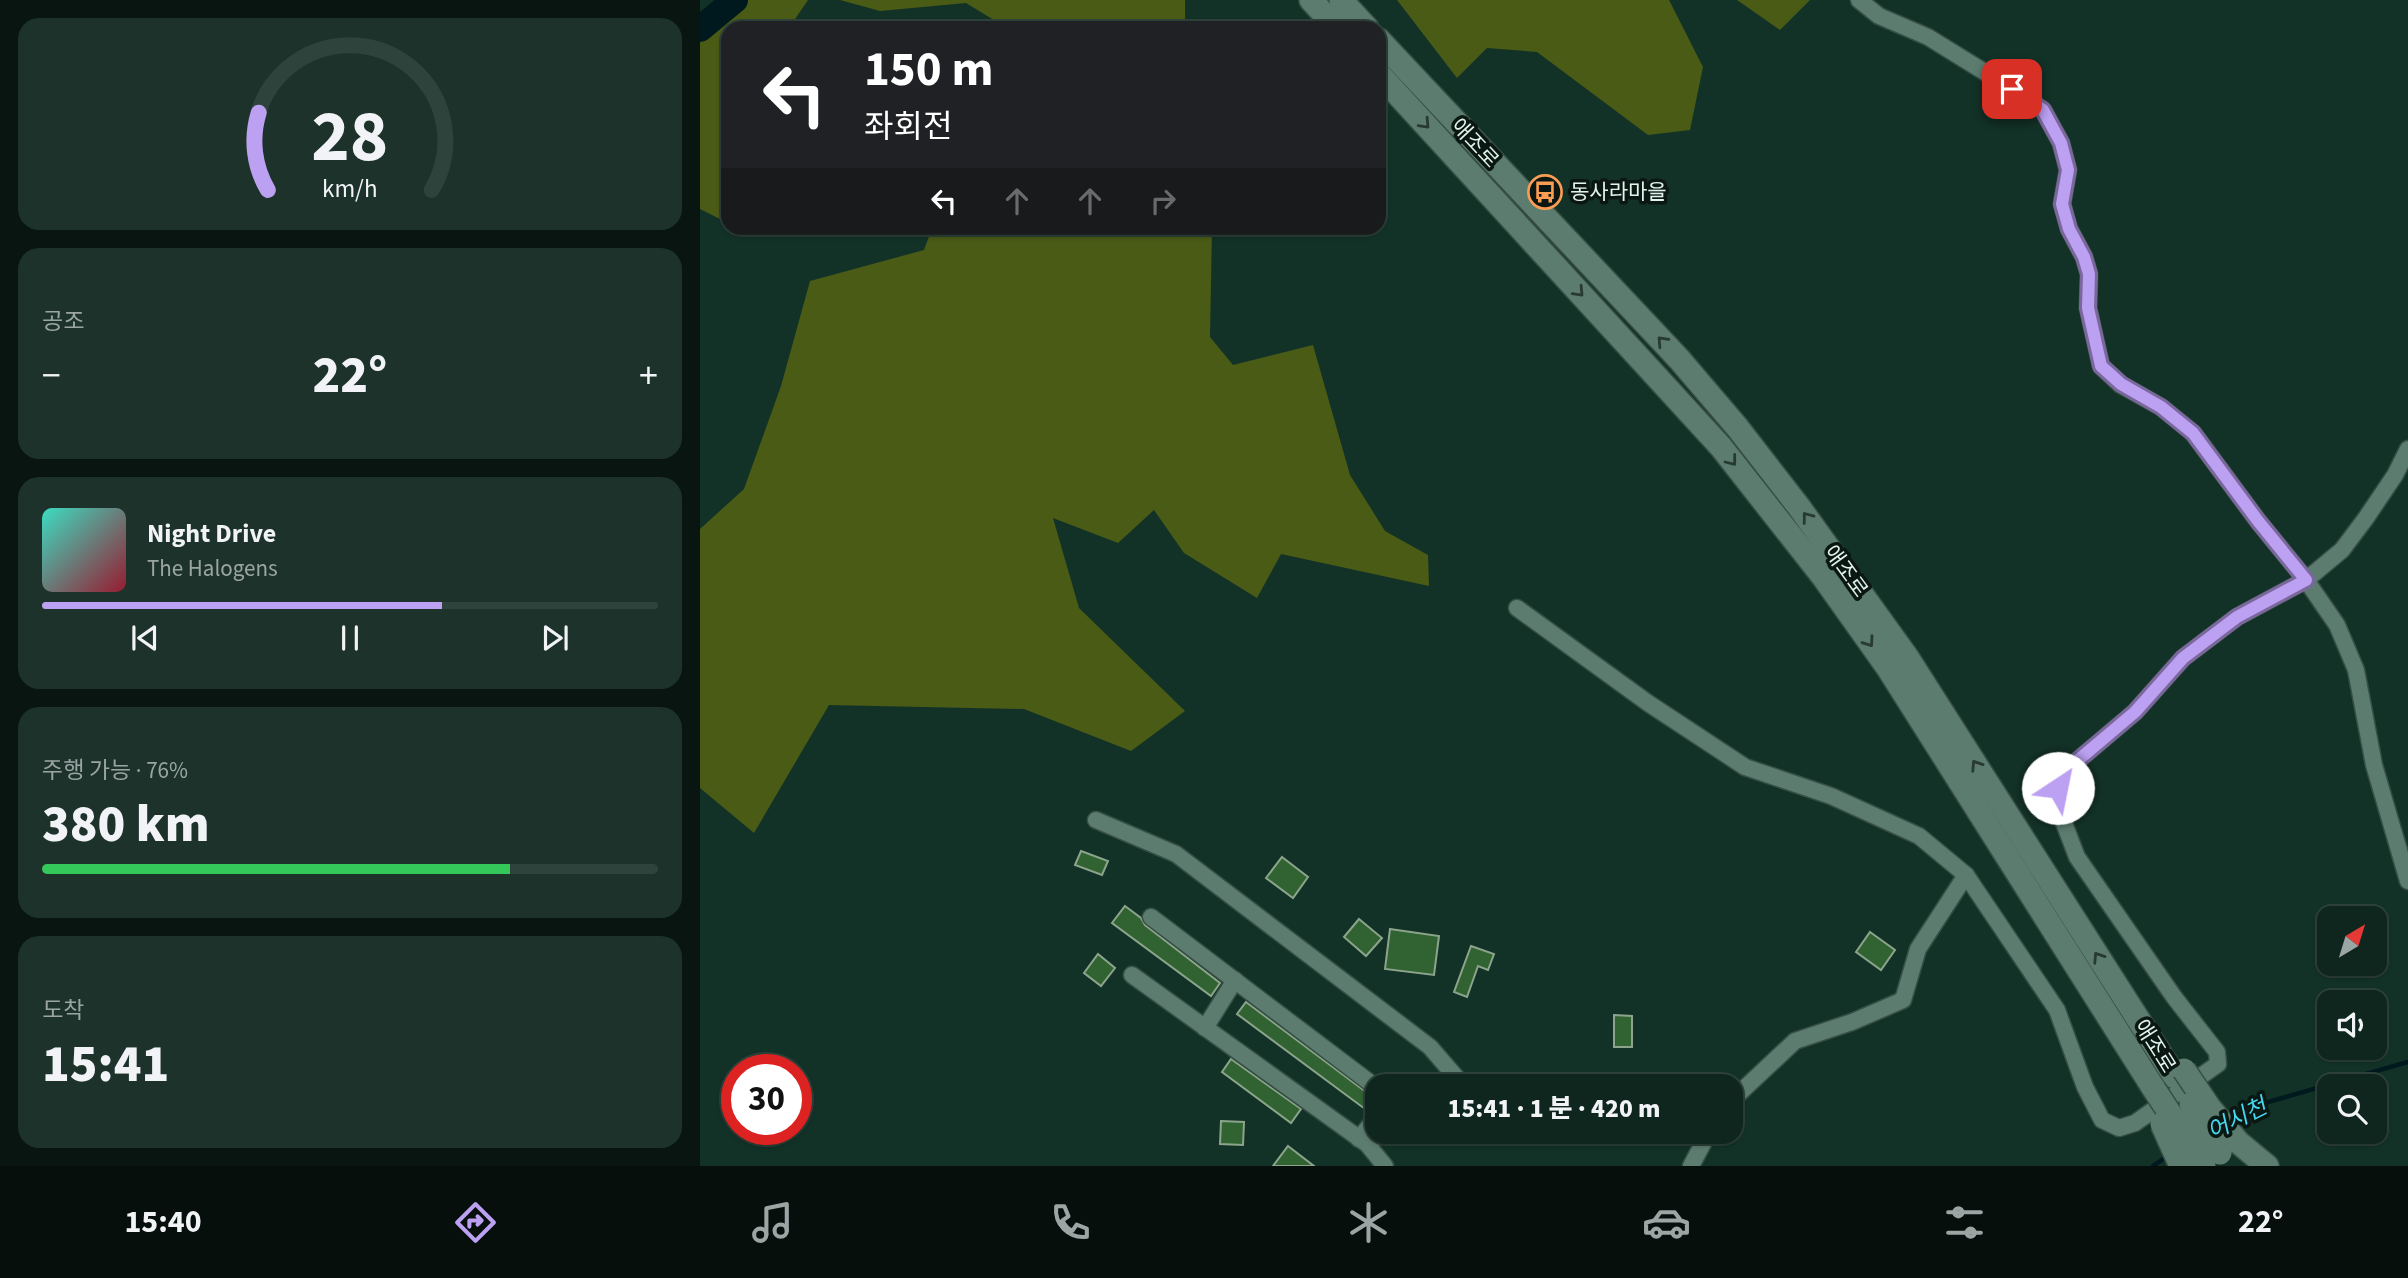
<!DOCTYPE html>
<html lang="ko">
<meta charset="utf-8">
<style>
body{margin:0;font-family:"Source Sans 3","Noto Sans KR",sans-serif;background:#1c322a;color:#f1f3f6;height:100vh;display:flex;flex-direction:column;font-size:26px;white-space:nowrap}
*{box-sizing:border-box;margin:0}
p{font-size:23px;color:#9ba5a4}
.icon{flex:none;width:38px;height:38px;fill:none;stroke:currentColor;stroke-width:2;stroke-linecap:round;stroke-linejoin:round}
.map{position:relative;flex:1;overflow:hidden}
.details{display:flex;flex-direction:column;gap:18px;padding:18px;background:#081510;width:700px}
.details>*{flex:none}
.guide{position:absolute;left:21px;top:21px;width:665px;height:214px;border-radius:21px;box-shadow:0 2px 5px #0004,0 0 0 2px #2e433b;background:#202124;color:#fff;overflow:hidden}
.needle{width:46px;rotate:38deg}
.buttons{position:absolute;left:1617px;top:906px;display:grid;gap:14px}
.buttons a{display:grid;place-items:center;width:70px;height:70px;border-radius:14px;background:#0e261d;box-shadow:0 2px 5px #0004,0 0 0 2px #2e433b;font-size:35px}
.speed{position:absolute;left:21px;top:1054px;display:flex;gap:14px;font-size:35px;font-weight:700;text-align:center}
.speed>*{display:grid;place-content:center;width:91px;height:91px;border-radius:50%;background:#0e261d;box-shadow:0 2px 5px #0004,0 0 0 2px #2e433b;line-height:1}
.speed .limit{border:10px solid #d22;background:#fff;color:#111}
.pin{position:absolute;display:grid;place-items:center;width:60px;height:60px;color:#fff;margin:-30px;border-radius:14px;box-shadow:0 4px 10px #0006}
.me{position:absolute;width:77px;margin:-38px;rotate:34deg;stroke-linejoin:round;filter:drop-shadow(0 0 5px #0008)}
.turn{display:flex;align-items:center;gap:24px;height:147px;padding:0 28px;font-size:32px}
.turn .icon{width:91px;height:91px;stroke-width:2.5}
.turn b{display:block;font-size:49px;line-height:60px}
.lanes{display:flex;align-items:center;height:66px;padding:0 28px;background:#0003;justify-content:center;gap:35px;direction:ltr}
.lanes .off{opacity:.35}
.big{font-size:52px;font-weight:800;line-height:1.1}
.details .card{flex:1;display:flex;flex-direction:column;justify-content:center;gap:10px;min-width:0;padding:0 24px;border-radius:21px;background:#1c322a}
.details .dial{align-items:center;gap:0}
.dial svg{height:182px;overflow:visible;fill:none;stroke:#2e433b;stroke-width:7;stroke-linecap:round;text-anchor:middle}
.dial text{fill:#f1f3f6;stroke:none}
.song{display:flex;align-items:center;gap:21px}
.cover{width:84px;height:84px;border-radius:10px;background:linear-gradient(135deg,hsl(170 70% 55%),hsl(350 70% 35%))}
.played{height:7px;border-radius:4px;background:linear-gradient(90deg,#bca0f2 65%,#2e433b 65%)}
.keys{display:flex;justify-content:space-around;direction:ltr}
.heat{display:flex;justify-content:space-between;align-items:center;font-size:38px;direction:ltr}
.charge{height:10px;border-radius:5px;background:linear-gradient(90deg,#34c759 76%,#2e433b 0)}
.trip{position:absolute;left:665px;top:1074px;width:378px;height:70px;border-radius:21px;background:#0e261d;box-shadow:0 2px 5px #0004,0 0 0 2px #2e433b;font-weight:800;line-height:70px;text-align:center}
.dock{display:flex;height:112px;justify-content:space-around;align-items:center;background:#060f0c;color:#9ba5a4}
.dock .icon{width:49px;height:49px}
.dock .on{color:#bca0f2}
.dock b{font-size:32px;color:#f1f3f6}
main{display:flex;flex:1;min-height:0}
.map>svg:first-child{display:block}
</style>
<main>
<section class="details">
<div class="card dial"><svg viewBox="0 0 100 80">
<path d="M14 69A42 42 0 1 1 86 69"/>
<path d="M14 69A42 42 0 0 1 10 35" stroke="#bca0f2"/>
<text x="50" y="56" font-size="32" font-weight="700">28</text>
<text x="50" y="72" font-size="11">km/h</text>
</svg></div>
<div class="card"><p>공조</p>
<div class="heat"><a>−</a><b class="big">22°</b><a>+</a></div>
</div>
<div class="card">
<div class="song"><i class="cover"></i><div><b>Night Drive</b><p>The Halogens</p></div></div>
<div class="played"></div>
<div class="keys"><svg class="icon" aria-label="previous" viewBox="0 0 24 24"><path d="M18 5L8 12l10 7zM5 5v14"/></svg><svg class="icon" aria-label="pause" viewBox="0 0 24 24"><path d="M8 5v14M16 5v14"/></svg><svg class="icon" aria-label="next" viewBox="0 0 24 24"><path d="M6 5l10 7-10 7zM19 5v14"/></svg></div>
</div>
<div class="card"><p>주행 가능 · 76%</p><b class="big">380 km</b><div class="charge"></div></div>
<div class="card"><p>도착</p><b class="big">15:41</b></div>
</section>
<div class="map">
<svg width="1708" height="1166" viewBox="0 0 1708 1166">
<rect width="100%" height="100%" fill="#133227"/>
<g fill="#4a5b16">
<path d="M20,0H108L89,28H28V223L0,209V23Z"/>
<path d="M140,0H485V28H307L266,3L180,11Z"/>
<path d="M697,0H969L1003,67L990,130L948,135L837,52L787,48L757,78Z"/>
<path d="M1037,0H1110L1080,30Z"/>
<path d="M238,228H512L510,337L533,365L613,345L650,475L685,531L728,555L729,586L581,554L557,598L484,553L454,510L418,543L353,518L379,608L485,711L431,751L324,709L129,705L54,833L0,788V529L44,489L81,386L110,281L224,250L231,231Z"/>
</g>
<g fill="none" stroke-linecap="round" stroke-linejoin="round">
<g stroke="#00191e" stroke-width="4.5">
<path d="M1528,1121L1554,1106L1708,1062"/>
<path d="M1453,1166L1469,1155"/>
</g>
<path stroke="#00191e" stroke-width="26" d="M0,29L35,0"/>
</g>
<g fill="#306232" stroke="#8ca48c" stroke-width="2">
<path d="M381,851L408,861L402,875L375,865Z"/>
<path d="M582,857L608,877L593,898L566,878Z"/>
<path d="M425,906L441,918L445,925L520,983L511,996L412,923Z"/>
<path d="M659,919L682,938L666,956L644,937Z"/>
<path d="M690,929L739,936L734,975L685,969Z"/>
<path d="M1170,932L1195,950L1181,970L1156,952Z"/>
<path d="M771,946L794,954L788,970L778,966L767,997L754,992Z"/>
<path d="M398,954L415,968L401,986L384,973Z"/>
<path d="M546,1002L674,1098L665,1109L537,1014Z"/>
<path d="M914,1015L932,1016V1047H914Z"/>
<path d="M531,1059L601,1109L591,1123L522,1072Z"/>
<path d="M521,1121L544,1122L543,1145L520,1144Z"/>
<path d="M588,1146L614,1166H573Z"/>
</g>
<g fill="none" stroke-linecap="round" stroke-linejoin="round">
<g stroke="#364e44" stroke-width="19">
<g id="street">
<path d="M1159,0L1179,16L1228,37L1312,89L1343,110L1361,143L1368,170L1362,204L1369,229L1384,257L1389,274L1388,308L1401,366L1421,385L1461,407L1493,433L1558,521L1606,580L1637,625L1656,670L1674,765L1708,881"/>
<path d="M817,608L948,703L1045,767L1131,796L1219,836L1266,875L1357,1010L1385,1087L1402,1120L1419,1128L1435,1123L1518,1064L1517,1052L1474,997L1377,857L1362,818L1358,788L1364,772L1435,712L1483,658L1537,617L1606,580L1642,550L1666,518L1695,475L1708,449"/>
<path d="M396,820L476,854L730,1047L762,1084L757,1087"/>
<path d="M451,917L677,1088"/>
<path d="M432,975L667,1144L685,1166"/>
<path d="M505,1028L535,980"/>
<path d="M1031,1101L1095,1041L1152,1022L1203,1000L1218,949L1266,875"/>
<path d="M659,1139L677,1116"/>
<path d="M667,1144L685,1132"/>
<path d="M991,1166L1009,1132"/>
</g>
</g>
<g stroke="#364e44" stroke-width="26">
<g id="secondary">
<path d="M611,0L637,28"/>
<path d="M641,0L667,28"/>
<path d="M679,40L979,359L1037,427L1099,507L1207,657L1475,1077"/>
<path d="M679,74L1021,447L1124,578L1188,668L1454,1089"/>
<path d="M1538,1142L1567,1166"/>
</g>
</g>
<use href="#street" stroke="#5c7c6f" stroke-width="16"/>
<use href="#secondary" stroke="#5c7c6f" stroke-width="23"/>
<g stroke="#364e44" stroke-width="26" stroke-linecap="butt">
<g id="secondary-bridge">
<path d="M1484,1070L1509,1107L1538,1142"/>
<path d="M1454,1089L1504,1166"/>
<path d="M1491,1104L1520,1153"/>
<path d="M1462,1124L1481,1166"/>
</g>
</g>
<use href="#secondary-bridge" stroke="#5c7c6f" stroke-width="23"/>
</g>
<defs><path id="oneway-chevron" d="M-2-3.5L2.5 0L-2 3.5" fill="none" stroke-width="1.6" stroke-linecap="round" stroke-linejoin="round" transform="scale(1.75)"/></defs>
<g stroke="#273a33">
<use href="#oneway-chevron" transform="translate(725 124) rotate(47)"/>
<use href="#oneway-chevron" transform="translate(879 292) rotate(47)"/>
<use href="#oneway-chevron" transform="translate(962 341) rotate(-133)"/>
<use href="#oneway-chevron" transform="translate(1032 461) rotate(52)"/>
<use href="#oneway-chevron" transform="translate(1107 517) rotate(-127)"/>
<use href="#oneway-chevron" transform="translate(1169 642) rotate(55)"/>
<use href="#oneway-chevron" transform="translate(1276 765) rotate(-123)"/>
<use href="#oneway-chevron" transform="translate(1398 957) rotate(-123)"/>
</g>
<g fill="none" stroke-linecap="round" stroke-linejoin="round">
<g stroke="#7a689d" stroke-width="18">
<path id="route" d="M1312,89L1343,110L1361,143L1368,170L1362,204L1369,229L1384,257L1389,274L1388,308L1401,366L1421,384L1461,407L1493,433L1558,521L1606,580L1537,617L1483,658L1435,712L1364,772L1358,788"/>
</g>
<use href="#route" stroke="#bca0f2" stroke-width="12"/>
</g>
<defs>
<g id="bus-ring" transform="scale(1.75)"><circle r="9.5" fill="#0a1712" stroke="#fc9d54" stroke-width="1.5"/><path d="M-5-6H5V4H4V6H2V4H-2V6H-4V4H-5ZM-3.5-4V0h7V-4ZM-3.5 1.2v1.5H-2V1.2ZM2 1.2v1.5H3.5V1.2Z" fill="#fc9d54"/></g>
</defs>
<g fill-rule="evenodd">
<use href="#bus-ring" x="845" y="192"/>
</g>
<g text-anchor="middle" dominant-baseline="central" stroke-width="7" stroke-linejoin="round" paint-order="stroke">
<g font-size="21" fill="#e1f3eb" stroke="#0a1712">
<text transform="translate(775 143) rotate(47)">애조로</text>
<text transform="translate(1146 571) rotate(54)">애조로</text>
<text transform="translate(1455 1046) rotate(58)">애조로</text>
</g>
<g font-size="21" fill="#e1f3eb" stroke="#0a1712" text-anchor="start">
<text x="870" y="192">동사라마을</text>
</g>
<g font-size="23" font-style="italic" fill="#45d7ef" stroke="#0a1712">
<text transform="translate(1537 1119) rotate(-27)">어시천</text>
</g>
</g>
</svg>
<div class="buttons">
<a><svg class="needle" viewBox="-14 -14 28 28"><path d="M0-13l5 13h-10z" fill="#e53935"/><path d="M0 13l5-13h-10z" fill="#9ba5a4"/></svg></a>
<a><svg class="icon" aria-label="sound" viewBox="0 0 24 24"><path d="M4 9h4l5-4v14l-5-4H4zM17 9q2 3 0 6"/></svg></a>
<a><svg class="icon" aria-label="search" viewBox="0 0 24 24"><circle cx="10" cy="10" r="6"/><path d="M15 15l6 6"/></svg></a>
</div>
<div class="speed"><div class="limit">30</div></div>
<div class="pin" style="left:1312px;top:89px;background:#d93025"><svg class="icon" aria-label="arrive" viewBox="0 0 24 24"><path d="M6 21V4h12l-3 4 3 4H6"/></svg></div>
<svg class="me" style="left:1358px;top:788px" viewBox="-20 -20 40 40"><circle r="19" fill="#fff"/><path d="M0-13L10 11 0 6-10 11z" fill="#bca0f2"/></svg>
<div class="trip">15:41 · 1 분 · 420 m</div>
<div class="guide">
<div class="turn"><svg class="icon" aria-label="left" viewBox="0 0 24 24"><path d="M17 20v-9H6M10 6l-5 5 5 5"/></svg><div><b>150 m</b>좌회전</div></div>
<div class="lanes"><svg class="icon" aria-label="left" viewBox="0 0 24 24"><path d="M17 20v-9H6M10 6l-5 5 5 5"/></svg><svg class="icon off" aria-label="ahead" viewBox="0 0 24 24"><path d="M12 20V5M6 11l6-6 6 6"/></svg><svg class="icon off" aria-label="ahead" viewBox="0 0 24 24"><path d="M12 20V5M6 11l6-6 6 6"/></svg><svg class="icon off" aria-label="right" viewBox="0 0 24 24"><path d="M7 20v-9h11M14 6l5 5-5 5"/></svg></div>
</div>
</div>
</main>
<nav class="dock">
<b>15:40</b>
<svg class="icon on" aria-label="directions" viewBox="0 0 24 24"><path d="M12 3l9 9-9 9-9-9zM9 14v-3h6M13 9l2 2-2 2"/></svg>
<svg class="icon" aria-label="music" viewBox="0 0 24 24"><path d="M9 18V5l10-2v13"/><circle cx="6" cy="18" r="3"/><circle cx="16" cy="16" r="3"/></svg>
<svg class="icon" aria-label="phone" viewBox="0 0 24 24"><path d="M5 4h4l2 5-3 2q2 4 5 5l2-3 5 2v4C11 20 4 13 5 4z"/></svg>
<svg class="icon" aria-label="climate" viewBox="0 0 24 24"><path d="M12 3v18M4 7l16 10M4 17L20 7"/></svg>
<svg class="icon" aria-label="car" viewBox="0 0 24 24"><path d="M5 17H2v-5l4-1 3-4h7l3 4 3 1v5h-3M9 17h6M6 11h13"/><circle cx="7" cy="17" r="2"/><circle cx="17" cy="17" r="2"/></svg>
<svg class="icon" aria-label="filters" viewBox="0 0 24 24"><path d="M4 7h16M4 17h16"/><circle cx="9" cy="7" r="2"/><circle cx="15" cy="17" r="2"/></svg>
<b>22°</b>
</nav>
